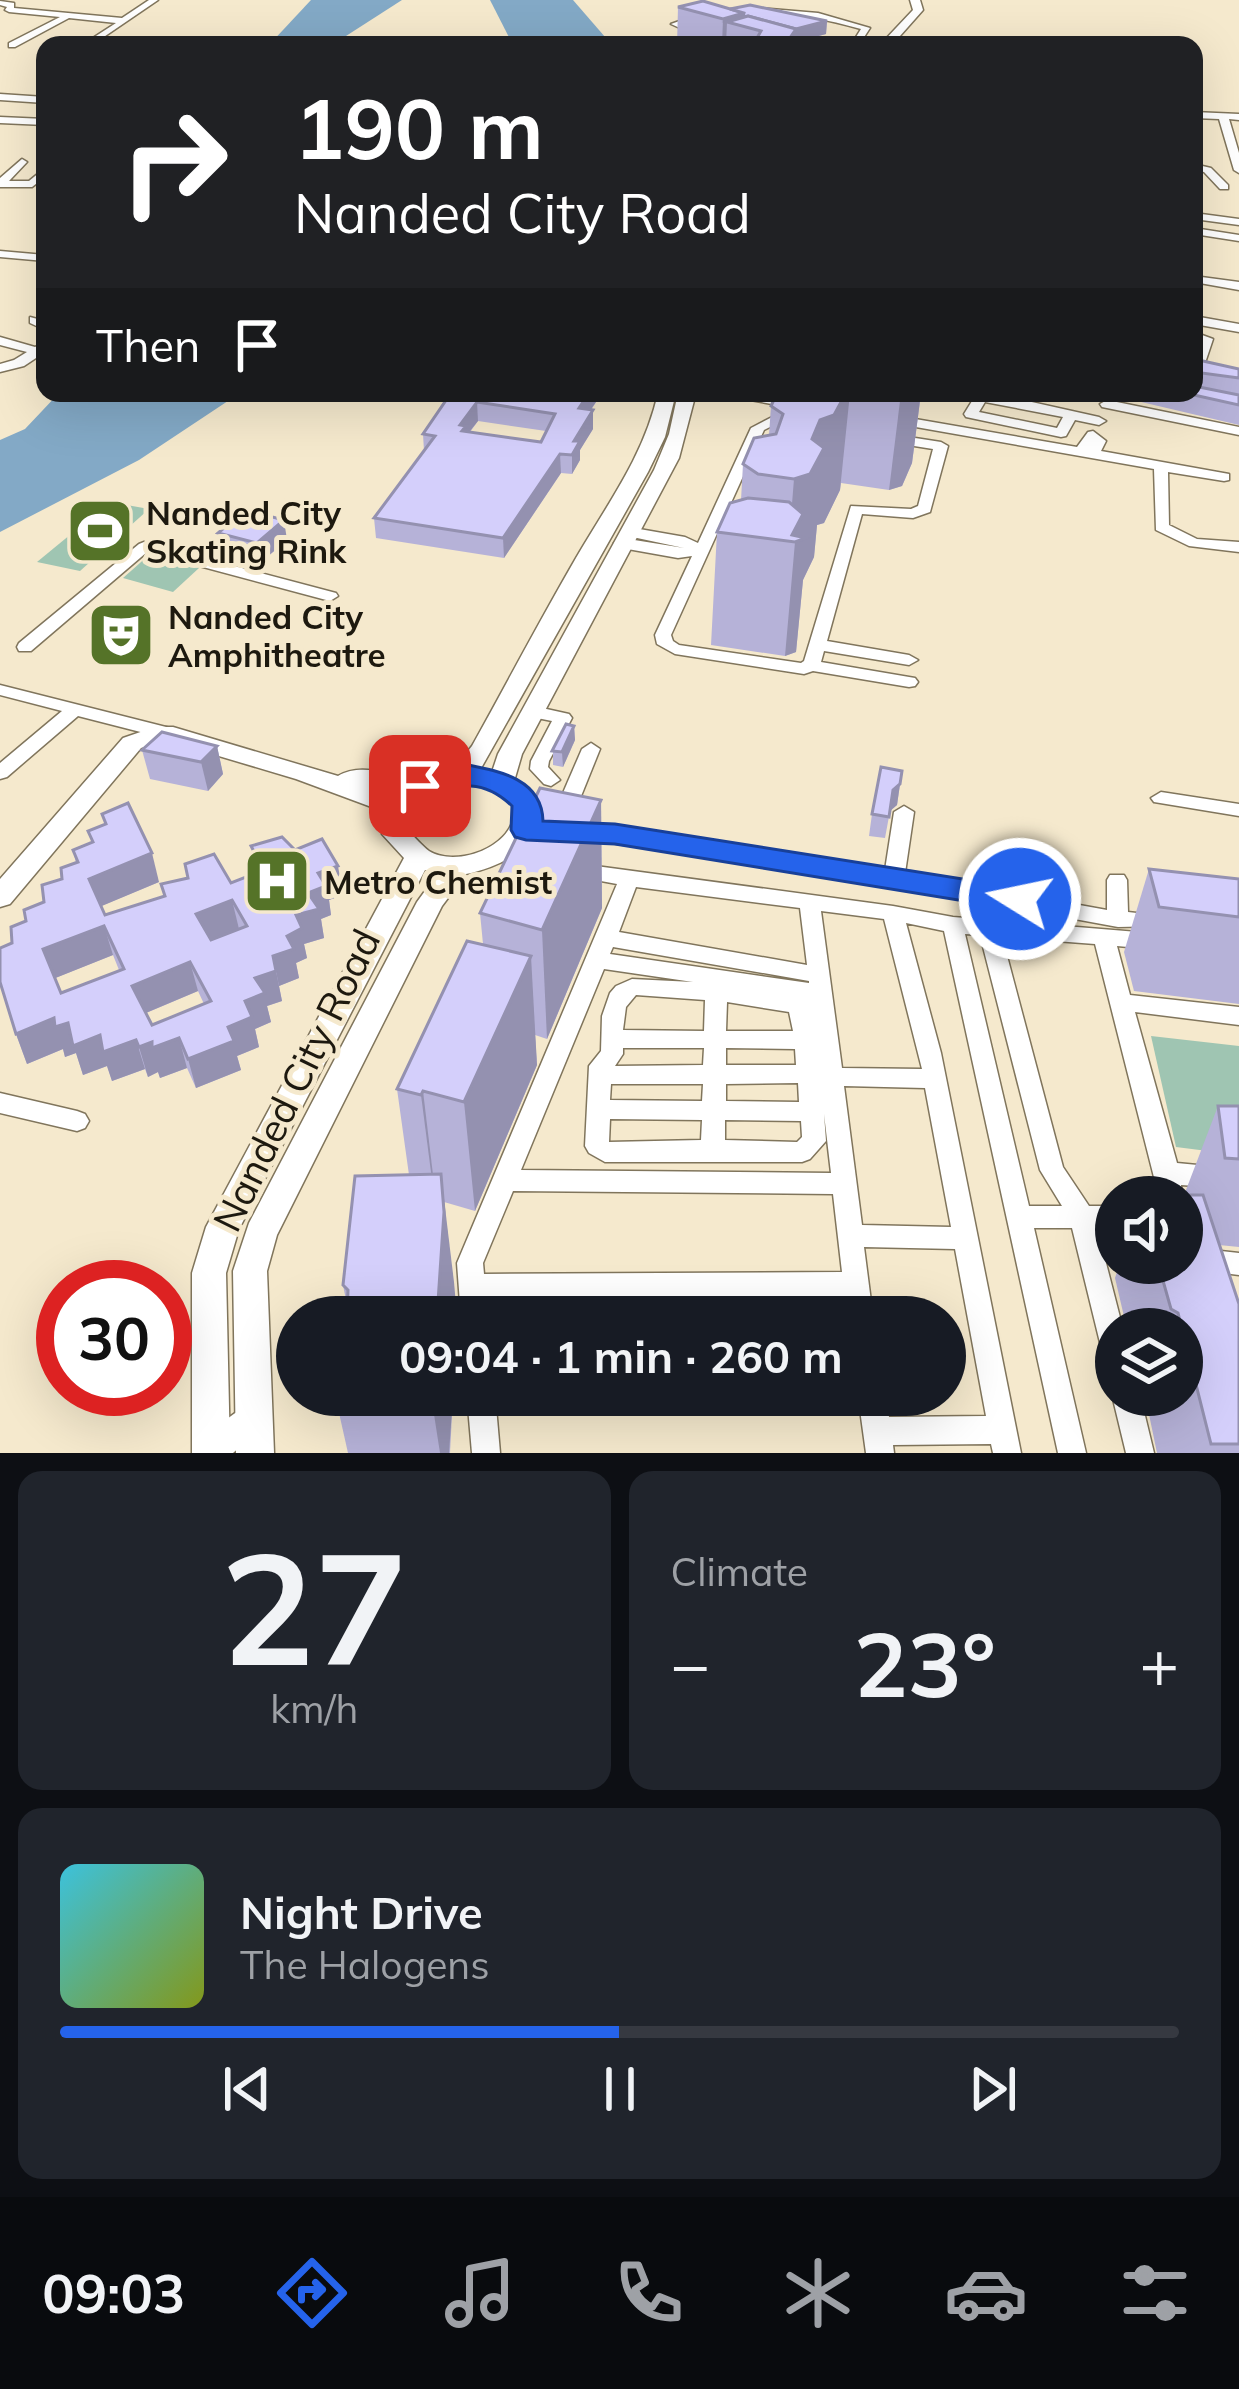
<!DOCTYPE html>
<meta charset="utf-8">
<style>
body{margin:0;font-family:Mulish,sans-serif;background:#20242c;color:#f1f3f6;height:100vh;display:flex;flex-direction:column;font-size:45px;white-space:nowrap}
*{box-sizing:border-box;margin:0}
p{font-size:39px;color:#9ea1a6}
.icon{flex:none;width:66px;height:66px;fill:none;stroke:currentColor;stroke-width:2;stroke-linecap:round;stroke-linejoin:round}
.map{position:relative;height:1453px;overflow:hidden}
.panel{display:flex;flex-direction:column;gap:18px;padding:18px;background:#0d0f14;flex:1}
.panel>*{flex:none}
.guide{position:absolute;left:36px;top:36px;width:1167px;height:366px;border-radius:24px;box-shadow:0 12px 48px #0002;background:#202124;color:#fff;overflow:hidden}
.buttons{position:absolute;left:1095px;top:1176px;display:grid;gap:24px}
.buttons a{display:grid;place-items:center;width:108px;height:108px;border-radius:50%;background:#171b24;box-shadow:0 12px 48px #0002;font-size:60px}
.speed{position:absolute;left:36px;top:1260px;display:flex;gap:24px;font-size:60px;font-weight:700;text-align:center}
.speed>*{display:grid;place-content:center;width:156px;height:156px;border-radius:50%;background:#171b24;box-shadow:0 12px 48px #0002;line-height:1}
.speed .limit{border:18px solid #d22;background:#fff;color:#111}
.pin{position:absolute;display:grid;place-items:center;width:102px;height:102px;color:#fff;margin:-51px;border-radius:24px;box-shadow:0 6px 18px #0006}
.me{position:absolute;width:132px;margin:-66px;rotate:280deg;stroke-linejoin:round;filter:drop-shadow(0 0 9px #0008)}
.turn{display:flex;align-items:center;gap:42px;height:252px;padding:0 60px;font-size:54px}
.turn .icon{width:156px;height:156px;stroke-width:2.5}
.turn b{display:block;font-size:84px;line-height:102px}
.then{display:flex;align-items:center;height:114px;padding:0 60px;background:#0003;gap:24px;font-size:45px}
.big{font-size:90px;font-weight:700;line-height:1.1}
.panel .card{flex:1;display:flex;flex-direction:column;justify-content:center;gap:18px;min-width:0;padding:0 42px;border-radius:24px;background:#20242c}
.panel .dial{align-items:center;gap:0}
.dial b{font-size:156px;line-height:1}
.song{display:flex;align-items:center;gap:36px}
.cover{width:144px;height:144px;border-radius:18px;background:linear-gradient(135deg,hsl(190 70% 55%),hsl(70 70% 35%))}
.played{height:12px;border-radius:6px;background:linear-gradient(90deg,#2563eb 50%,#363941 50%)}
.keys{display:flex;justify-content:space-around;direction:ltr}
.heat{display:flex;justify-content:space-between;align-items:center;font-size:66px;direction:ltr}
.panel .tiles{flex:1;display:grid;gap:18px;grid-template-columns:1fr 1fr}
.card:last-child{grid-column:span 2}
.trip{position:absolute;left:276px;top:1296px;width:690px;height:120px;border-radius:60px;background:#171b24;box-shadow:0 12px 48px #0002;font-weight:700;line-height:120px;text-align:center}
.dock{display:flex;height:192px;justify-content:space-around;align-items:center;background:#090b0e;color:#9ea1a6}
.dock .icon{width:84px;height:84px}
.dock .on{color:#2563eb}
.dock b{font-size:54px;color:#f1f3f6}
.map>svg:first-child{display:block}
</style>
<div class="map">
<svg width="1239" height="1453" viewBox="0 0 1239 1453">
<rect width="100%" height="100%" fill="#f5e9cd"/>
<g fill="#9fc5b2">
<path d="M110,502L149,509L80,571L37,562Z"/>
<path d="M149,555L199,568L173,592L123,578Z"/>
<path d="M1151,1036L1239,1046V1155L1176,1147Z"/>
</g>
<g fill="#83a9c6">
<path d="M311,0H402L332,45H269Z"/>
<path d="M490,0H573L612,45H513Z"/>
<path d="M59,393H240L139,460L0,532V440L25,429Z"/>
</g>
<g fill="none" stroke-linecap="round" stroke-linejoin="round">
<g stroke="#80755c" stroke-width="3">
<g id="street">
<path d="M149,0H158L92,45H82L116,23L69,18L15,47H9V43L60,17L9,12L5,10L7,7L0,5V1L14,3V8L122,18Z"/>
<path d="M747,7L818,13L870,28L859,45H851L861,29C801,12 743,5 682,24L728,45H717L671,24L699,14Z"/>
<path d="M0,94L45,97V103L0,100Z"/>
<path d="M1194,112L1239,114V120L1229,119L1239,153V173L1234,170L1219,119L1194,118Z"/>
<path d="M0,117L45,119V125L0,123Z"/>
<path d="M22,159L27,162L9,181H29L45,168V177L32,187H0V178Z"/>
<path d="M1194,164L1211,168L1228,185V189H1220L1204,172L1194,170Z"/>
<path d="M1194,213L1239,219V225L1194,219Z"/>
<path d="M1194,228L1239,235V241L1194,234Z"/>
<path d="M0,251L45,255V261L0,257Z"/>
<path d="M1194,276L1239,282V290L1194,282Z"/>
<path d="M1194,316L1239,324V332L1194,324Z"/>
<path d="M30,317L45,321V330L30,323Z"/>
<path d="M1194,332L1213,339L1205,363L1199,367L1194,365L1200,341L1194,340Z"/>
<path d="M0,337L35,347L45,342V352L24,366L0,372V364L14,360L27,352L0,345Z"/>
<path d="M727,393C752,393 779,393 801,404L794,408L734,397Z"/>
<path d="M977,393H991L1099,417L1106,421L1099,425L1075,420L1066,436L1061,437L966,417L964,414ZM985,402L1063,417L1057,428L979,412Z"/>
<path d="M1107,400L1239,427V435L1102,407L1100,404Z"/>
<path d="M774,416L941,442L948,446L930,512L913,518L862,514L827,641L909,655L918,660L909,665L824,651L821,662L915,678L918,682L915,686L909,687L813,671L804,674L675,654L657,644L655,635L692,556L678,558L622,548L614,543L622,538L684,548L623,535V529L628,527L685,537L698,543L751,428ZM776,424L933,449L918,506L911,509L851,506L804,661L801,663L679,645L673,641L671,635L764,430Z"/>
<path d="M898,416L1077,447L1088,432L1093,431L1106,441L1101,451L1229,474V480L1224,481L1168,472L1169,525L1197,539L1239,542V552L1189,546L1156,530L1154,469L893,423L891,420Z"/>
<path d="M144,542L336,593L338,596L330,601L147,552L31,651H19L17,647L19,643L139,544Z"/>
<path d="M0,685L170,728L173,732L164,738L78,716L7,777L0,779V763L62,711L0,695Z"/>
<path d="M533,706L569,714L572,718L549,761L548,767L560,780L551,786L544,784L530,769L531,761L552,721L527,716L524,712Z"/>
<path d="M591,743L600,749L573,816L563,822L556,821L553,816L582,749Z"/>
<path d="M1161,792L1239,804V816L1154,802L1151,798Z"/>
<path d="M904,806L914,812L905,873L1010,892L1013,851L1016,846H1030L1033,851L1030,896L1107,910V880L1110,875H1124L1127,880L1128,912L1163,916L1166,921L1163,926L1118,927L787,866L579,839L572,837L569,832L572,827L579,825L787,852L885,870L894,812Z"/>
<path d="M581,864L893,906L953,917L1150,933L1157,936L1161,941L1157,946L1150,949L1117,946L1130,995L1239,1007V1025L1135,1012L1177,1163L1239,1169V1189L1181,1185L1182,1200V1197H1159L1095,944L1002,937L1063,1167L1089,1206H1116V1228H1097L1123,1329H1116V1368L1106,1364L1103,1355L1072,1228H1034L1086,1453H1058L944,931L906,923L941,1053L1021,1453H993L991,1444L893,1445L894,1453H866L858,1395H886L889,1417L986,1416L955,1249L864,1247L873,1317H847L844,1296L486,1298L487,1317H461L457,1263L617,884L574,876L571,871L574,866ZM636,887L800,908L807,965L619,932ZM821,911L884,919L922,1069L842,1068ZM965,934L980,935L1040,1170L1062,1206H1029ZM613,947L809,981V983L610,954ZM604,969L693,982L632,979L616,986L610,993L602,1016L601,1051L589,1066L585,1146L589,1153L605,1162H802L810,1159L826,1141L824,1114L831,1173L521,1170ZM636,995L705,1000L704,1031L623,1030L626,1007ZM727,1002L789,1012L793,1031H726ZM623,1048H704L703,1065L615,1066L623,1054ZM726,1048L795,1049L796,1065H726ZM798,1083L799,1102L726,1101V1084ZM611,1084H703L702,1101L610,1100ZM844,1086L925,1088L951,1227L862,1225ZM610,1119L702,1120L701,1140L609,1142ZM725,1120L801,1121L802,1137L797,1142L725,1140ZM513,1191L833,1194L842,1272L484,1274L483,1263Z"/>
<path d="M0,1093L77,1111L85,1114L89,1121L85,1128L77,1131L0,1113Z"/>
<path d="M1182,1239L1191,1242L1194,1248L1239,1253V1275L1175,1267L1173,1263H1182Z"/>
<path d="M1116,1386V1395H1140L1154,1453H1126L1112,1395Z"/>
<path d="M467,1395H495L500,1453H472Z"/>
<path d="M253,1403L263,1407L267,1417L263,1427L233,1453H198C206,1434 234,1411 253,1403Z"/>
</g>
</g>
<g stroke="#80755c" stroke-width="3">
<g id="secondary">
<path d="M910,0H920L923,10L892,45H880L913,10Z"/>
<path d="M658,393H676L665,437L648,472L480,770L492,772L498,754L654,470L669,434L678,393H696L679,458L522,754L515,778L539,802C538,847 507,865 466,874L442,906L277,1235L267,1271L274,1453H236L233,1271L249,1223L417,902L438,873L425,870L239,1229L226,1273L230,1453H192V1273L206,1227L404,858L382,834L385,812L296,779L165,740L141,748L10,904L0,907V879L123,738L155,727H173L338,776C377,753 426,806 472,746C507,683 540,620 576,558C608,503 644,456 658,393ZM464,782L499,790L513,804C513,806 513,821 512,823C501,851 454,866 429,851C422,846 415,837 408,831L411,809L435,790ZM374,790L397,792L393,797Z"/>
</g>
</g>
<use href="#street" fill="#fff" fill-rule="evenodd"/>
<use href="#secondary" fill="#fff" fill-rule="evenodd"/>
</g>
<g fill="#b6b2d8" fill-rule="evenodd">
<path d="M678,7L827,21L826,34L796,42L795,45H677Z"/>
<path d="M1194,359L1239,369V425L1137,401L1139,393H1194Z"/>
<path d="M451,393H602L591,410L593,429L580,450V460L572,474L561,473L504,558L376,538L374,518L424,451L423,434ZM478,421L546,431L541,442L470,432Z"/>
<path d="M777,393H921L912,463L902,486L889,490L841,483L840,490L824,523L817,525L814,557L803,580L796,652L785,656L711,645L717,532L741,500L743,464L769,435L771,406Z"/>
<path d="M218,533L287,540L260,563L222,553Z"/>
<path d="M574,726L575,740L563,767L553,765V748Z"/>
<path d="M217,746L223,774L208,791L150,779L142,750Z"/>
<path d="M902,771L897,805L890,811L885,838L869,836L872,814Z"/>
<path d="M601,800L602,908L547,1039L535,1035L537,1065L475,1211L444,1202L457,1317H347V1305L343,1285L409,1175L397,1089L483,944L480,913Z"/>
<path d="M88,831L159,882L101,906L105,915L231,883L256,873L251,846L343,895L329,900L331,915L321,919L324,938L304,944L307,958L296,963L299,978L279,986L282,1001L267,1006L271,1022L255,1029L259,1047L237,1056L241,1070L196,1088L187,1068L160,1078L158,1072L148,1077L145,1069L112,1081L107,1066L83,1075L76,1053L65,1057L63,1049L27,1064L16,1034L12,943L26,921L76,863L73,850L92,842ZM113,955L119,970L61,993L55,978ZM198,991L204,1004L152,1025L146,1013Z"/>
<path d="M1149,869L1239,879V1004L1134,991L1124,952Z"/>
<path d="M1218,1106H1239V1247L1219,1245L1239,1304V1453H1157L1145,1395H1182V1329H1125L1126,1325L1115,1278L1120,1263H1182V1197H1144V1195H1186V1190Z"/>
<path d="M335,1395H453L450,1453H348Z"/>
</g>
<g fill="#9491b0">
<path d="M744,13L743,26L727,22L726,45H722L723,19Z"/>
<path d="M827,21L826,34L796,42L795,45H760L761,38Z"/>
<path d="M589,393H602L579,427V408Z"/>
<path d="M846,393H850L840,490L824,523L817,525L814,557L803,580L796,652L785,656L795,542L789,541L794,479L820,420Z"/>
<path d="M901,393H921L912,463L902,486L889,490Z"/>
<path d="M477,402L478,421L466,436L460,425Z"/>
<path d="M593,410V429L580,450V460L572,474V455L574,441Z"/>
<path d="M560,454L561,473L504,558L503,538Z"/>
<path d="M284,520L287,540L260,563L257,543Z"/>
<path d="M574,726L575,740L563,767L562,752Z"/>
<path d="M217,746L223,774L208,791L201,762Z"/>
<path d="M900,784L897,805L890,811L893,790Z"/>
<path d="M601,800L602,908L547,1039L542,930Z"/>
<path d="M152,853L159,882L97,908L89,879Z"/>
<path d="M338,866L343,895L329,900L331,915L321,919L324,938L304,944L307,958L296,963L299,978L279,986L273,956L287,936L318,873Z"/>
<path d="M232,900L239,929L204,943L196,914Z"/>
<path d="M104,926L113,955L53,979L43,949Z"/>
<path d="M531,956L537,1065L475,1211L464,1102Z"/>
<path d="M190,962L198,991L141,1015L132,986Z"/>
<path d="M276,971L282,1001L267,1006L271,1022L255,1029L259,1047L237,1056L241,1070L196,1088L188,1059L228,1027L245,1001L255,978Z"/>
<path d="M54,1018L100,1035L136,1040L145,1069L112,1081L107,1066L83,1075L76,1053L65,1057L63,1049L27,1064L16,1034Z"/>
<path d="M179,1038L187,1068L160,1078L158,1072L148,1077L139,1047L152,1042Z"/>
<path d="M423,1091L436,1200L435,1203L421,1095Z"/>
<path d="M441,1174L454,1282L457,1317H437Z"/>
<path d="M431,1395H453L449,1453H440Z"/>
</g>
<g fill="#d4cffb" stroke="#9491b0" stroke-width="3" fill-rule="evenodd">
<path d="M703,1L744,13L723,19L678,7Z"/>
<path d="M750,5L827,21L796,29L748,16L743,17L744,13L730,9Z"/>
<path d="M748,16L796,29L785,45H753L761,31L727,22Z"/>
<path d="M1194,359L1239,369V378L1194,372Z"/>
<path d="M1194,386L1239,395V405L1185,393H1194Z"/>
<path d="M451,393H589L579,408L593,410L574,441H580L572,455L560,454L503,538L374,518L435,436L423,434ZM477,402L555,414L541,442L462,431L466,426L460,425Z"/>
<path d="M777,393H846L834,415L820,420L812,439L824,448L810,474L794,479L758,474L743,464L754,438L776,434L783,414L771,406Z"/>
<path d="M748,498L789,502L803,514L792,535L806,538L795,542L717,532L730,503Z"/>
<path d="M245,510L284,520L257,543L218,533Z"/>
<path d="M566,724L574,726L562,752L552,751Z"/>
<path d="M162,732L217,746L201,762L142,750Z"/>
<path d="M881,767L902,771L900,784L893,790L889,817L872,814Z"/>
<path d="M540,788L601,800L542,930L480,913Z"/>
<path d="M128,803L152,853L89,879L105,915L165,896L161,884L188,878L185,864L214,854L231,883L264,870L251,846L282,837L295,850L322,839L338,866L318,873L326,886L308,893L319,909L296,915L302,928L287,936L294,949L273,956L276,971L255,978L265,993L245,1001L252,1017L228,1027L234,1041L188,1059L179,1038L152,1048V1042L139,1047L136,1040L103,1052L100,1035L73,1046L68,1023L55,1027L54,1018L16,1034L0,982V948L12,943L11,927L26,921L24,910L44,902L42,885L62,879L61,868L78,862L73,850L93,842L88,831L106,824L102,814ZM232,900L247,926L211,940L196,914ZM104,926L124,969L61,993L43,949ZM190,962L211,1001L152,1025L132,986Z"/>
<path d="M1149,869L1239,879V917L1159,907Z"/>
<path d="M467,941L531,956L464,1102L423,1091L421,1095L397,1089Z"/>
<path d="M1218,1106H1239V1159L1225,1158Z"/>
<path d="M441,1174L444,1212L437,1317H347L348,1290L343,1285L355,1176Z"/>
<path d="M1144,1195H1203L1239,1304V1444H1211L1178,1313L1171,1309L1158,1263H1182V1197H1145Z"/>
</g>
<path fill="#2563eb" stroke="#184099" stroke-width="3" d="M464,764C498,771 542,778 543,821L615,824L1020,888L1031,891L1036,899L1031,907L1020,910L615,844L526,840L515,837L511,830L512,806C482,777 458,785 420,795L405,786L410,779Z"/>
<defs>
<g id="stadium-square" transform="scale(3.45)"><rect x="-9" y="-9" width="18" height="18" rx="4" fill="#557328" stroke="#f5e9cd"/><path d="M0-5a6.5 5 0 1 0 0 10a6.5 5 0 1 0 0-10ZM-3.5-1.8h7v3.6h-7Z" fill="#fff"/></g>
<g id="theatre-square" transform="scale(3.45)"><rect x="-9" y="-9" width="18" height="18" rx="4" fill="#557328" stroke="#f5e9cd"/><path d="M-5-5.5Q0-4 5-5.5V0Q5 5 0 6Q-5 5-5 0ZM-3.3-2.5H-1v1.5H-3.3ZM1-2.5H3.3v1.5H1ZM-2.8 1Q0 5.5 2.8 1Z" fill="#fff"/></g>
<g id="hospital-square" transform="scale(3.45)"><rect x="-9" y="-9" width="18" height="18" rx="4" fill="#557328" stroke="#f5e9cd"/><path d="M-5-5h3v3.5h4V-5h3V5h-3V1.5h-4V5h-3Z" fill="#fff"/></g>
</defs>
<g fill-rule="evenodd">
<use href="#stadium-square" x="100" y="531"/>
<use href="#theatre-square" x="121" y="635"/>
<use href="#hospital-square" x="277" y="881"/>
</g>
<g text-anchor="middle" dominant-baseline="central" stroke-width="10" stroke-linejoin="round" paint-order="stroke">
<g font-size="33" font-weight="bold" fill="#1d190f" stroke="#f5e9cd" text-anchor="start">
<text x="146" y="512">Nanded City<tspan x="146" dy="38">Skating Rink</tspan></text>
<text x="168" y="616">Nanded City<tspan x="168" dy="38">Amphitheatre</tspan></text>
<text x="324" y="881">Metro Chemist</text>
</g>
<g font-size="39" fill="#1d190f" stroke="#f5e9cd">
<text transform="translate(296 1080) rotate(-64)">Nanded City Road</text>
</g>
</g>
</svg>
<div class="buttons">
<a><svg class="icon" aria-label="sound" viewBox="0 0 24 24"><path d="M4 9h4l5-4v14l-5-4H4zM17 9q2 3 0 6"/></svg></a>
<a><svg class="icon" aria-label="layers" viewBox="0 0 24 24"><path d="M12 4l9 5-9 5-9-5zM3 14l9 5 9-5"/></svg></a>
</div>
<div class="speed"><div class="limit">30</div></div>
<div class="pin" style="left:420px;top:786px;background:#d93025"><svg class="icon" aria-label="arrive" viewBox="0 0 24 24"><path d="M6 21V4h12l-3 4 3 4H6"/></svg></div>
<svg class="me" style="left:1020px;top:899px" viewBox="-20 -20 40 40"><circle r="17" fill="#2563eb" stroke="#fff" stroke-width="3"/><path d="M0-11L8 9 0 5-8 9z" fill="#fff"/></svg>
<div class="trip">09:04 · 1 min · 260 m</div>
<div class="guide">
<div class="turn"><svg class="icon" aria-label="right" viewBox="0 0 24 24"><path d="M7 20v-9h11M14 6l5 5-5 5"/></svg><div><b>190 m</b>Nanded City Road</div></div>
<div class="then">Then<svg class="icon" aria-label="arrive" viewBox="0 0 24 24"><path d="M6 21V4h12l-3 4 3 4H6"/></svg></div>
</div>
</div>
<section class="panel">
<div class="tiles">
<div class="card dial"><b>27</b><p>km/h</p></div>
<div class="card"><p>Climate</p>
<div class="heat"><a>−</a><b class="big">23°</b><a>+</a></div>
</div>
<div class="card">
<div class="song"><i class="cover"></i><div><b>Night Drive</b><p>The Halogens</p></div></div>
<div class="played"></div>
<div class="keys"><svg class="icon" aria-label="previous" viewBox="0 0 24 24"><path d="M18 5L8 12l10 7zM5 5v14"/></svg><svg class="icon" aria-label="pause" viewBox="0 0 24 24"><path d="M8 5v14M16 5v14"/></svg><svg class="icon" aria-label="next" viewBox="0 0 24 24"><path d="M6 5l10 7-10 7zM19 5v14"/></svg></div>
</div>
</div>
</section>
<nav class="dock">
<b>09:03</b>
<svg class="icon on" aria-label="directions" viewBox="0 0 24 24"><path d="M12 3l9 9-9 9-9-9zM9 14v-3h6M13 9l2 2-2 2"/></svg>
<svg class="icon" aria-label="music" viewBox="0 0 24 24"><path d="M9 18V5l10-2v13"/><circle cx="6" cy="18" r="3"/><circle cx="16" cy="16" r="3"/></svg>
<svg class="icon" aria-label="phone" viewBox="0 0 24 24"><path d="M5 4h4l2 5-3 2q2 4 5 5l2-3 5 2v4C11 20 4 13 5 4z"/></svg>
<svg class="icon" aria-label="climate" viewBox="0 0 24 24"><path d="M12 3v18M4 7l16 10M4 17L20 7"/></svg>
<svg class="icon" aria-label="car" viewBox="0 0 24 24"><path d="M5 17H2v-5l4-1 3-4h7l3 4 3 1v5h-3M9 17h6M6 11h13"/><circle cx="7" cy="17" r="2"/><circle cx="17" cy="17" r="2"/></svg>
<svg class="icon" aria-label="filters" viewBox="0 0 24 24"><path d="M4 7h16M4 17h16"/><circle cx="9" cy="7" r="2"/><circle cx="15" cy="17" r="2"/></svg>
</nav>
